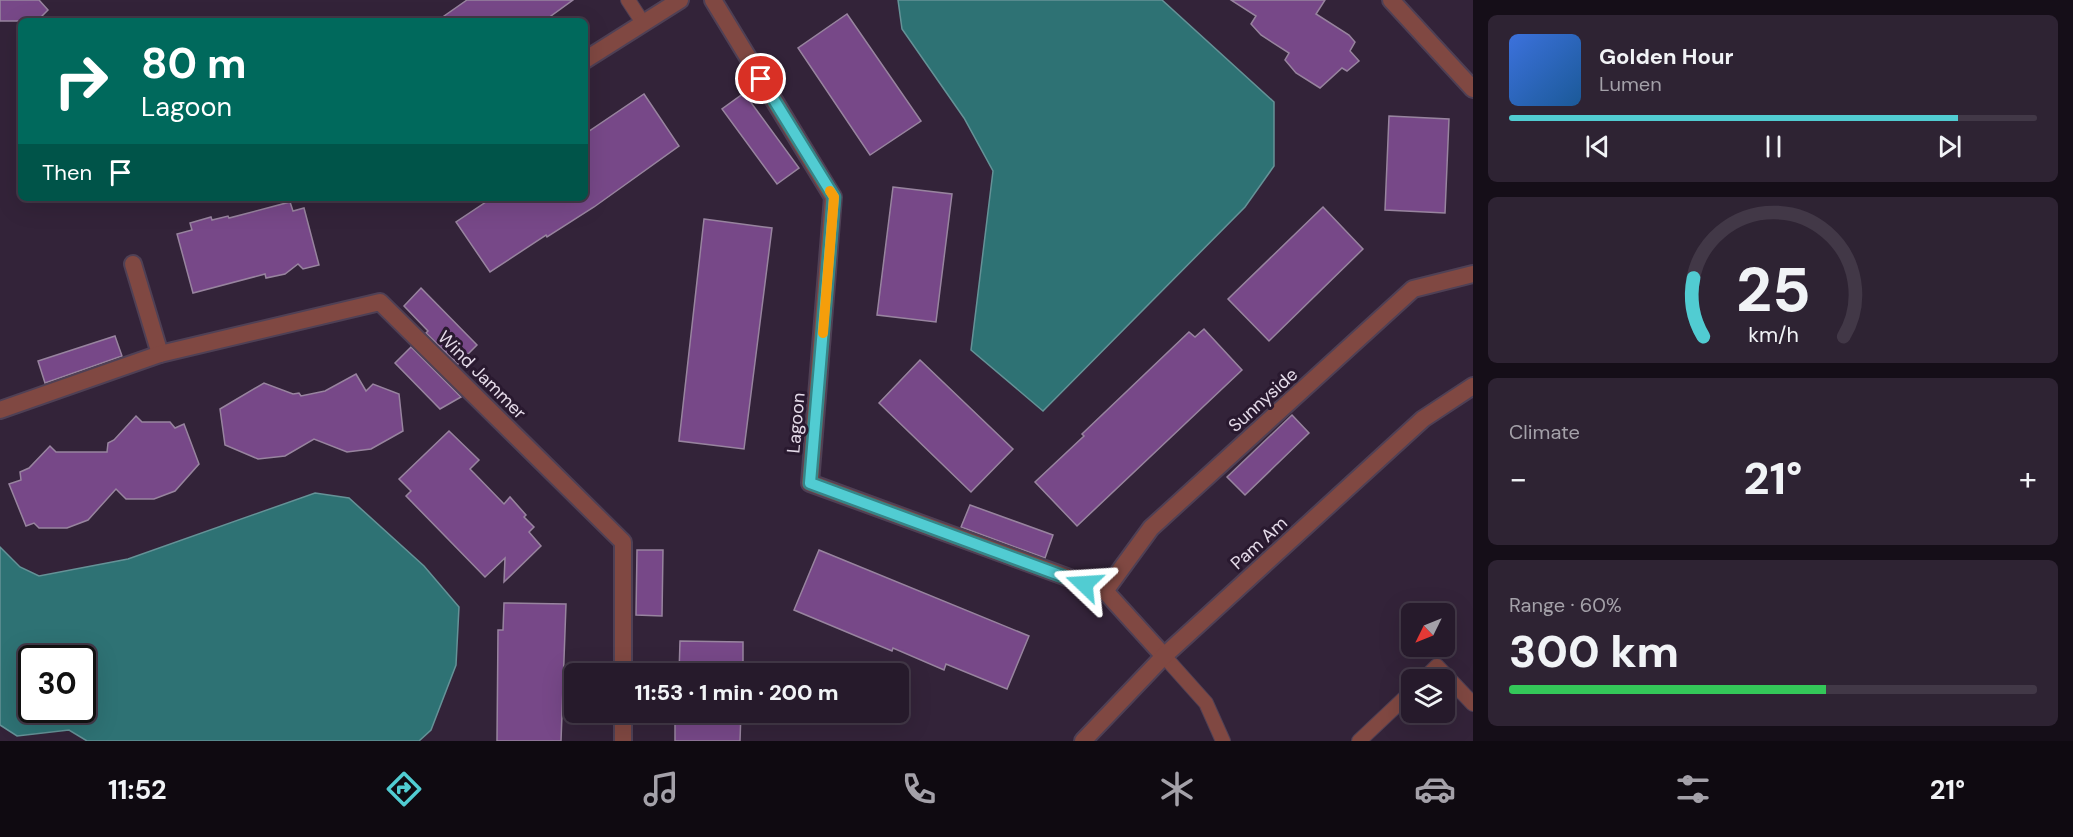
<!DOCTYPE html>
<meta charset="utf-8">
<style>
body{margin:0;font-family:"DM Sans",sans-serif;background:#2e2333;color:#f1f3f6;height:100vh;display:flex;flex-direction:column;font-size:22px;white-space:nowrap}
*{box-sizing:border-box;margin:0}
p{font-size:20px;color:#a4a1a9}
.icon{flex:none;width:33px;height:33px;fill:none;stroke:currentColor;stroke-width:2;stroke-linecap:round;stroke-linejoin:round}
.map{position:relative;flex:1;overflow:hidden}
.drawer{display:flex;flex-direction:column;gap:15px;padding:15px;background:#150e18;width:600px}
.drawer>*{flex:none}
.top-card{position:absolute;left:18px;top:18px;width:570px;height:183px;border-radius:9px;box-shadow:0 6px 24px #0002,0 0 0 2px #423847;background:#00695c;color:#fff;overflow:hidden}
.needle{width:39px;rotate:227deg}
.fabs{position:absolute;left:1401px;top:603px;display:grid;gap:12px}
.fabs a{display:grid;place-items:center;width:54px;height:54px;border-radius:9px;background:#261a2b;box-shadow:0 6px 24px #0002,0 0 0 2px #423847;font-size:30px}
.speed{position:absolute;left:18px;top:645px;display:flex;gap:12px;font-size:30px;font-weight:700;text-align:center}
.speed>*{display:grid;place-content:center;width:78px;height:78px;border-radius:50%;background:#261a2b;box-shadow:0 6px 24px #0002,0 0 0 2px #423847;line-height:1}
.speed .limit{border:3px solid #111;border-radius:9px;background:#fff;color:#111}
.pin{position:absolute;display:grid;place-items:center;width:51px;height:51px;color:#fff;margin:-26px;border:3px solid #fff;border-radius:50%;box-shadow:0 2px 6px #0007}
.me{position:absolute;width:66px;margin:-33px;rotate:290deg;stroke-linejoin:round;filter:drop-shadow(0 0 4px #0008)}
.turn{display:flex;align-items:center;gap:21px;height:126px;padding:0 24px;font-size:27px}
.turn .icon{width:78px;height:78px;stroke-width:2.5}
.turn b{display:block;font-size:42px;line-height:51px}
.then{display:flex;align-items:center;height:57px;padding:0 24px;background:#0003;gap:12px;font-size:22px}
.big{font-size:45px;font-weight:800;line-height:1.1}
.drawer .tile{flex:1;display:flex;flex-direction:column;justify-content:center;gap:9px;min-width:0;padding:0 21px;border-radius:9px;background:#2e2333}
.drawer .dial{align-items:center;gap:0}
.dial svg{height:156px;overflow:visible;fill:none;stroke:#423847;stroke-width:7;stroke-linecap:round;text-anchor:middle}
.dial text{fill:#f1f3f6;stroke:none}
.song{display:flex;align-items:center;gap:18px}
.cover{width:72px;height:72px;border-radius:9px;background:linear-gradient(135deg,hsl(220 70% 55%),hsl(210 70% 35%))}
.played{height:6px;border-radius:3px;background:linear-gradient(90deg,#51ccd2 85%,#423847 85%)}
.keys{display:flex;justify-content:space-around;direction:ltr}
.heat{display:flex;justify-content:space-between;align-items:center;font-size:33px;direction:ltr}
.charge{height:9px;border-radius:4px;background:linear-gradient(90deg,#34c759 60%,#423847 0)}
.trip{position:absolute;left:564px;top:663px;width:345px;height:60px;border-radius:9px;background:#261a2b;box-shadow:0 6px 24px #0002,0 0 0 2px #423847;font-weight:800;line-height:60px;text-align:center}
.dock{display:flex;height:96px;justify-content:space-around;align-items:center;background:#0f0a11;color:#a4a1a9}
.dock .icon{width:42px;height:42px}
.dock .current{color:#51ccd2}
.dock b{font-size:27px;color:#f1f3f6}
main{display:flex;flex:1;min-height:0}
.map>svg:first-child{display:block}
</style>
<main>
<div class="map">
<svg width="1473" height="741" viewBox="0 0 1473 741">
<rect width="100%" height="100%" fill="#332339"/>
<g fill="#2e7274" stroke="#659297" stroke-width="1.5" fill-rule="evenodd">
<path d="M898,0H1162L1274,102V166L1245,207L1043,411L971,350L993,171L964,118L902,29Z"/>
<path d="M315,493L349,498L424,566L459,607L456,665L431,730L419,741H87L69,730L17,736L0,725V547L20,567L39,576L128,559ZM32,658H82V710H32Z"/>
</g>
<g fill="#774888" stroke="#98849f" stroke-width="1.5">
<path d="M0,0H39L48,10L37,21H0Z"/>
<path d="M467,0H573L544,21H437Z"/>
<path d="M1231,0H1325L1316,14L1349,35L1355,42L1350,51L1359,61L1347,71L1342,68L1320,88L1296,73L1285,60L1289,53L1261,35L1251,24L1256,16Z"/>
<path d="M847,14L921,121L870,155L798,48Z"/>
<path d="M744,93L799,168L777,184L722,109Z"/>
<path d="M644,94L679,146L594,207L547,237L546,235L490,272L456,222L492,198H585V134Z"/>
<path d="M1389,116L1449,119L1445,213L1385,210Z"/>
<path d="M893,187L952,194L936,322L877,315Z"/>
<path d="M290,202L293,211L304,208L319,265L303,269L298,264L285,274L266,278L265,274L193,293L177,234L192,230L190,223L211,217L212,220L228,216L229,218Z"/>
<path d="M1323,207L1363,249L1269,341L1228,299Z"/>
<path d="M704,219L772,228L744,449L679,441Z"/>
<path d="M421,288L477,345L458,364L426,333L428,331L404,306Z"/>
<path d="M1204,329L1242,370L1077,526L1035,482L1084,436L1082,434L1189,332L1195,337Z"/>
<path d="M115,336L122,356L45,383L38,361Z"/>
<path d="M411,347L461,397L440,409L395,363Z"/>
<path d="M920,360L1013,449L971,492L879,403Z"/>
<path d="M356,374L366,391L373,384L399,394L403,431L371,449L347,452L314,439L285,456L258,459L225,445L220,409L264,383L293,394L299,393L301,396L325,391Z"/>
<path d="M1292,415L1309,433L1245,495L1227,477Z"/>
<path d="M136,416L142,422H170L175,428L184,424L199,464L175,491L154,499H126L116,489L88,520L67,528H39L34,523L26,526L9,484L21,480L20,472L29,468L50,446L56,452H107L108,443L114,440Z"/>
<path d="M449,431L479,460L470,469L504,504L510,497L526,515L524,517L534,527L529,532L541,546L504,582L505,558L485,577L406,496L411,491L399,479Z"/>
<path d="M970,505L1053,535L1045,558L961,527Z"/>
<path d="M637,550H663L662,616L636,615Z"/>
<path d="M819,550L1029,636L1007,689L946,664L944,670L893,648L892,651L794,610Z"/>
<path d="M504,603L566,604L561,741H497L498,630H503Z"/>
<path d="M680,641L743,642V674H679Z"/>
<path d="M675,712H741L740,741H675Z"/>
</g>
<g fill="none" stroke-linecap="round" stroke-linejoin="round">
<g stroke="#4f4055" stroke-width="16">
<g id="service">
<path d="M628,0L643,23"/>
<path d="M1164,656L1206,703L1223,741"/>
<path d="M1423,680L1437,666L1473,704"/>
<path d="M1359,741L1412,691"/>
</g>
</g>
<g stroke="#4f4055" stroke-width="20">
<g id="minor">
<path d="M713,0L833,197L810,483L1105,591L1164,656"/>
<path d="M1391,0L1473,89"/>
<path d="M585,60L680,0"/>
<path d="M133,264L160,354"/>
<path d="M0,410L160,354L380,302L623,542V674"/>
<path d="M1105,591L1151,528L1413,289L1473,274"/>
<path d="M623,741V712"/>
<path d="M1083,741L1164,656L1423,419L1473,386"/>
</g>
</g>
<use href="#service" stroke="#804842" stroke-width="14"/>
<use href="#minor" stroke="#804842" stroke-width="16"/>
</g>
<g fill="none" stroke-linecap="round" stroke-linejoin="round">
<g stroke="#358588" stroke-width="15">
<path id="route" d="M761,79L834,197L810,483L1084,584"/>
</g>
<use href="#route" stroke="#51ccd2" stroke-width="10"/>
<path stroke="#f59e0b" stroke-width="10" d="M823,333L834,197L830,191"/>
</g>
<g text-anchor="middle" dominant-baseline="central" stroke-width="6" stroke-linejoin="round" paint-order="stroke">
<g font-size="18" fill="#e5dbe9" stroke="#29192f">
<text transform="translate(482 375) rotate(45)">Wind Jammer</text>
<text transform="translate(1263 400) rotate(-42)">Sunnyside</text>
<text transform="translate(796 423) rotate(-85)">Lagoon</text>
<text transform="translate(1259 543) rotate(-42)">Pam Am</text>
</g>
</g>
</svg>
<div class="fabs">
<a><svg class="needle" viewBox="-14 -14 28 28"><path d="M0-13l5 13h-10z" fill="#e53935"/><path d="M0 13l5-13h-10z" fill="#a4a1a9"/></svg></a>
<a><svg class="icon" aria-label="layers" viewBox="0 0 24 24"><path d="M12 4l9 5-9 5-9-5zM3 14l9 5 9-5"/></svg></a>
</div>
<div class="speed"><div class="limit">30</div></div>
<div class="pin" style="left:761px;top:79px;background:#d93025"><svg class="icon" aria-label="arrive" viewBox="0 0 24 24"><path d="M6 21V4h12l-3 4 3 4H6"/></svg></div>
<svg class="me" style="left:1084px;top:584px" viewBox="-20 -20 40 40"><path d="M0-17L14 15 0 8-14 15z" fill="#51ccd2" stroke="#fff" stroke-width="4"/></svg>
<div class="trip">11:53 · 1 min · 200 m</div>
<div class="top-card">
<div class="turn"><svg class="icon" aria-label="right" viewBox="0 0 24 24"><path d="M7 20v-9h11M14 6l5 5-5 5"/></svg><div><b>80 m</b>Lagoon</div></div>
<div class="then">Then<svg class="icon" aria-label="arrive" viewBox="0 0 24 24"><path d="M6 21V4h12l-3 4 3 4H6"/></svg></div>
</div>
</div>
<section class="drawer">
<div class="tile">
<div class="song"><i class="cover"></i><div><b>Golden Hour</b><p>Lumen</p></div></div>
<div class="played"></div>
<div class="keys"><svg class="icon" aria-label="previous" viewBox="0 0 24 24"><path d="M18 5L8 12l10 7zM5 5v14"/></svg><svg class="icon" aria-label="pause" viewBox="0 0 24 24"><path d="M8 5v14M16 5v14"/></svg><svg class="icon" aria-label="next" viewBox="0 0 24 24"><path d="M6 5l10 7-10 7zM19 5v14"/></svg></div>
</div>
<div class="tile dial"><svg viewBox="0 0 100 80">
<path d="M14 69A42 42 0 1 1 86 69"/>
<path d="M14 69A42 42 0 0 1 9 39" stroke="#51ccd2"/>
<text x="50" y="56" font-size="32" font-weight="700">25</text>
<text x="50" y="72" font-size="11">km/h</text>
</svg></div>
<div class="tile"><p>Climate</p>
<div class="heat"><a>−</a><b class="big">21°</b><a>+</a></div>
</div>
<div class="tile"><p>Range · 60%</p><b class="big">300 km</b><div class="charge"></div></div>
</section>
</main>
<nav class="dock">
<b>11:52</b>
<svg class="icon current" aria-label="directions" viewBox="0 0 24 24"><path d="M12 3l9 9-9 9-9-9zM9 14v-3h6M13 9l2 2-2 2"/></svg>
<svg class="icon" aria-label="music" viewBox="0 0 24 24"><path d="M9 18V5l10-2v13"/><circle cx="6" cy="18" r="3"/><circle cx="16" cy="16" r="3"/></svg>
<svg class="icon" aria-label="phone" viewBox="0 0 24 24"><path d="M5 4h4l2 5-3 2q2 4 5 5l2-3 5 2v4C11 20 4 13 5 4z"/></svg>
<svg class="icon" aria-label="climate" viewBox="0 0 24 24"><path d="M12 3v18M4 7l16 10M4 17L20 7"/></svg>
<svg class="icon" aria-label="car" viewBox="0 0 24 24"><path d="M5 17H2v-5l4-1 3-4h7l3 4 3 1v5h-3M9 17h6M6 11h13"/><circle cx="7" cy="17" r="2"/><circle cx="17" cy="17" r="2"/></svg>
<svg class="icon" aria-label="filters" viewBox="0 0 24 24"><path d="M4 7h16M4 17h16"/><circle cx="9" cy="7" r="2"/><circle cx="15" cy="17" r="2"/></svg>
<b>21°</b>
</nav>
